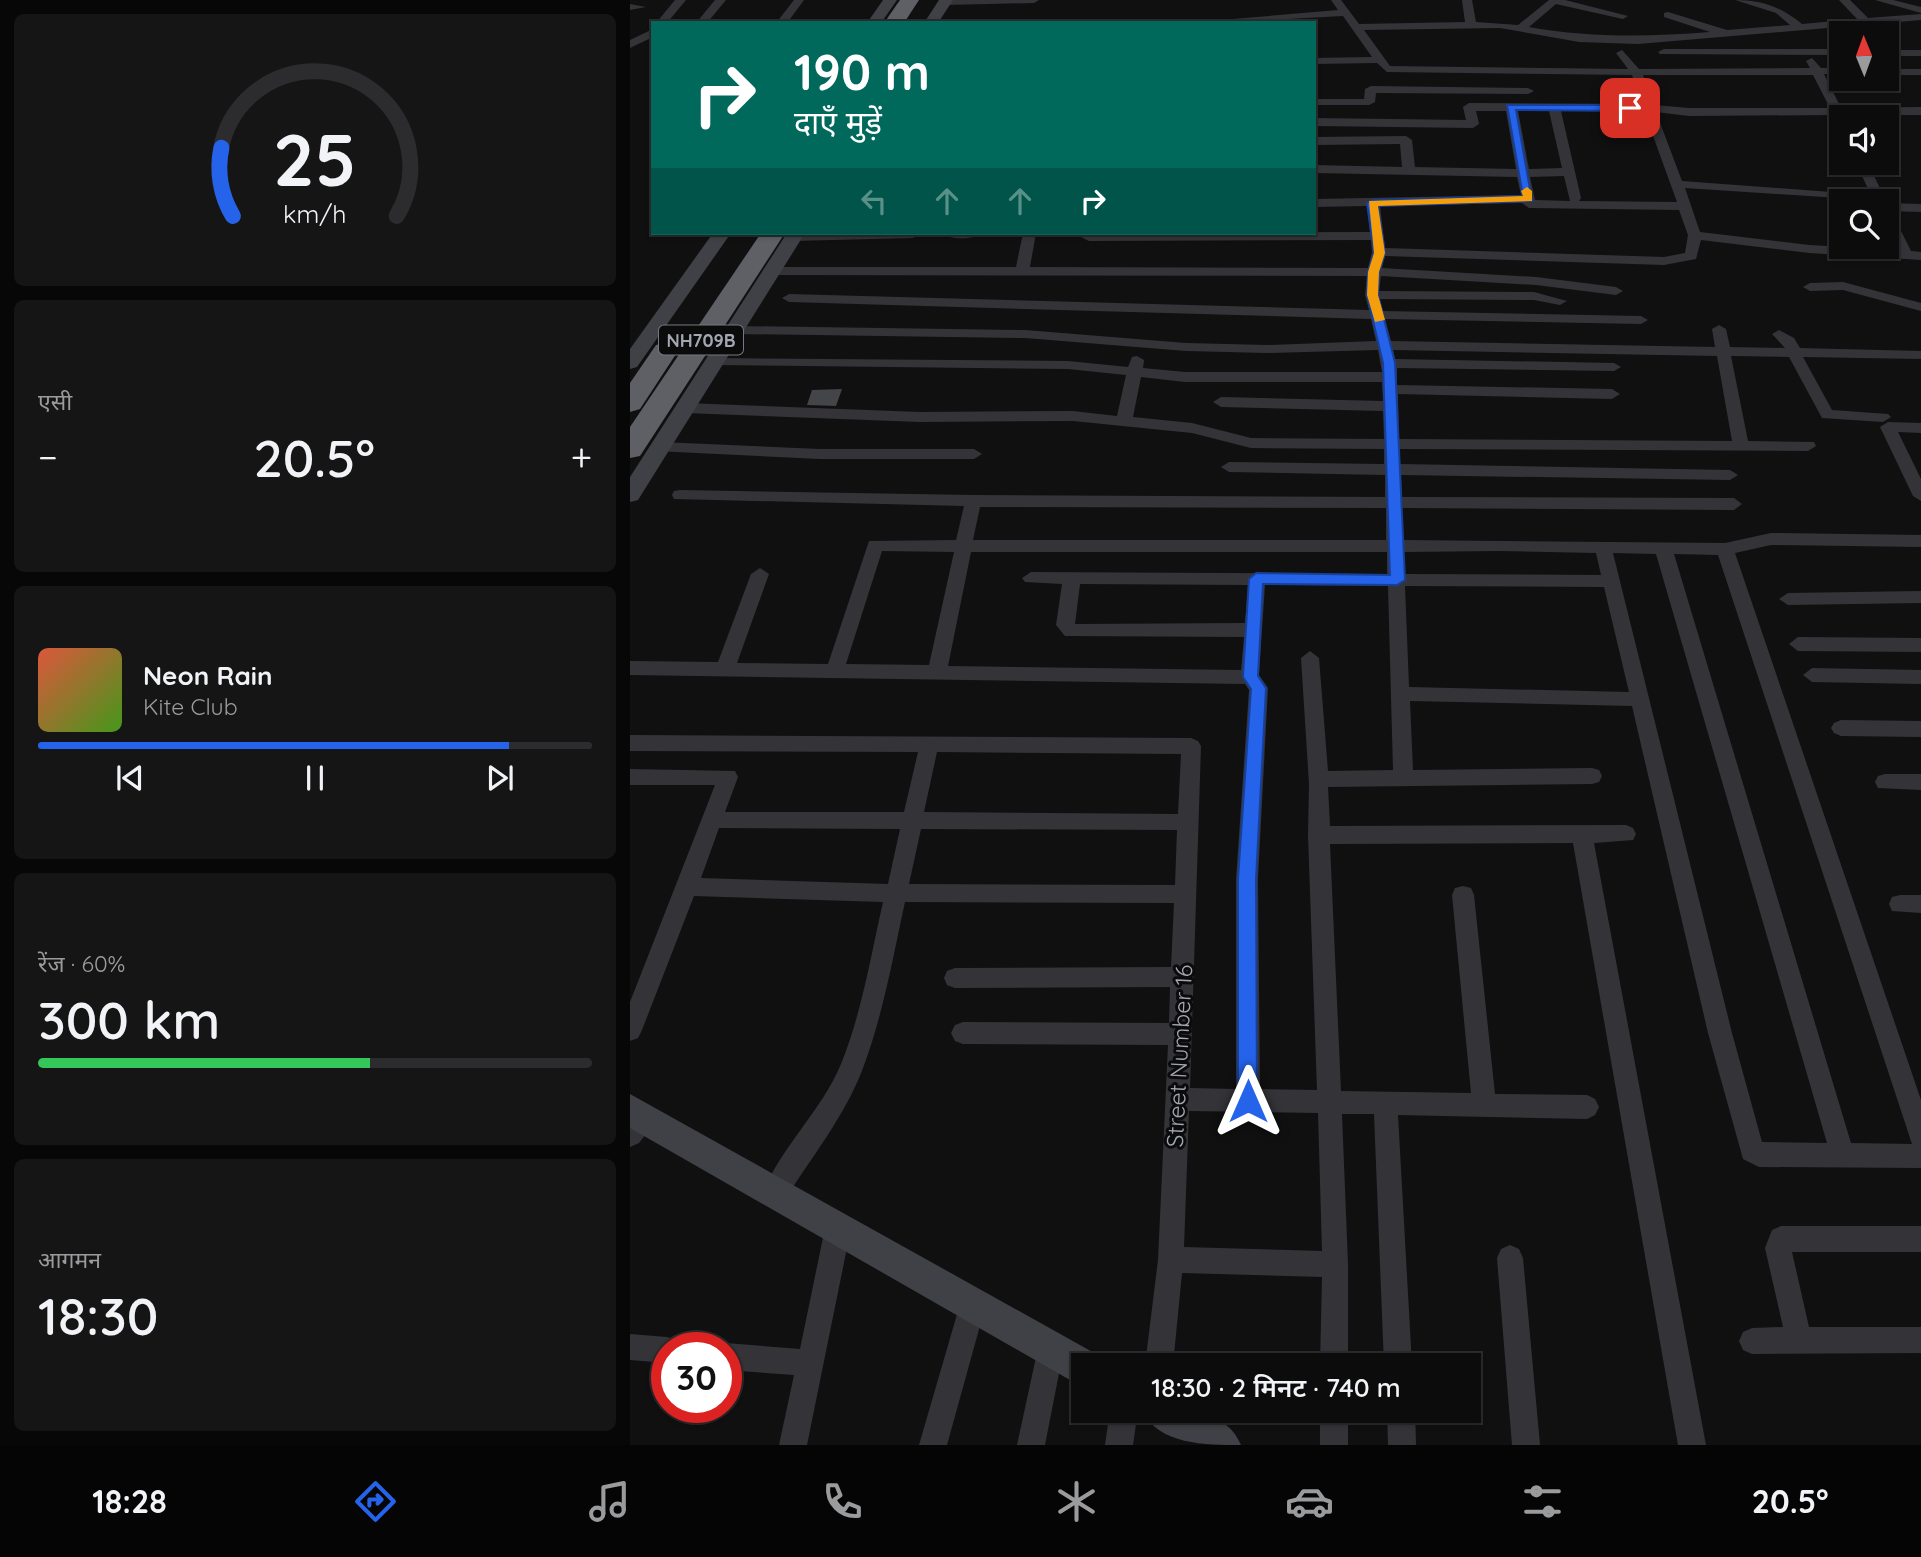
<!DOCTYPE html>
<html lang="hi">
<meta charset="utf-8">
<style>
body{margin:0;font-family:Quicksand,"Noto Sans Devanagari",sans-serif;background:#151516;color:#f1f3f6;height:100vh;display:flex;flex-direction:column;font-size:26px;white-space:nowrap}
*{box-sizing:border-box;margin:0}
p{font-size:23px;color:#9a9b9d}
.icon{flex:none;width:38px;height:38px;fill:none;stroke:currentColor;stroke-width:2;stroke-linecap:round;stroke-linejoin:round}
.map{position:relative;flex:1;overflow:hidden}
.side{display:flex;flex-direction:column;gap:14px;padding:14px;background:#070707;width:630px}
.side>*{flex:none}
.banner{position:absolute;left:21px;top:21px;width:665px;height:214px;border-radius:0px;box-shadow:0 2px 5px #0004,0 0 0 2px #2c2c2e;background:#00695c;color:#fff;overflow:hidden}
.needle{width:46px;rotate:359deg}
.fabs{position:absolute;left:1199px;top:21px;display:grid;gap:14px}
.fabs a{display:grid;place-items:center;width:70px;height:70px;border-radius:0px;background:#0c0c0d;box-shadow:0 2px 5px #0004,0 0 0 2px #2c2c2e;font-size:35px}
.speed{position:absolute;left:21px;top:1332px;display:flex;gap:14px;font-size:35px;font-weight:700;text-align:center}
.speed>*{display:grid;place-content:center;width:91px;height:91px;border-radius:50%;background:#0c0c0d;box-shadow:0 2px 5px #0004,0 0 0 2px #2c2c2e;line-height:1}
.speed .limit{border:10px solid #d22;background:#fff;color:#111}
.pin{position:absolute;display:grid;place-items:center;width:60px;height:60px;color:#fff;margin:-30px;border-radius:14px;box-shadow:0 4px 10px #0006}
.me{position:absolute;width:77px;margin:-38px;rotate:0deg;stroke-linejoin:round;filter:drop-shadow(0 0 5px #0008)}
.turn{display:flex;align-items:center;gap:24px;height:147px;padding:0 28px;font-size:32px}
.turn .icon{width:91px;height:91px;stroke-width:2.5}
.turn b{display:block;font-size:49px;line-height:60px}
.lanes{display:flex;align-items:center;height:66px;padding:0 28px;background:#0003;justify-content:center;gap:35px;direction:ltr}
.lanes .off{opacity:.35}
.big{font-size:52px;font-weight:600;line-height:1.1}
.side .tile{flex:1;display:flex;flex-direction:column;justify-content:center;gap:10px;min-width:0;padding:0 24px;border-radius:10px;background:#151516}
.side .dial{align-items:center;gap:0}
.dial svg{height:182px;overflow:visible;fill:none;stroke:#2c2c2e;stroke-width:7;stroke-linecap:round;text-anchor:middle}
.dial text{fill:#f1f3f6;stroke:none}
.song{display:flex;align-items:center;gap:21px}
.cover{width:84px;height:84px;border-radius:10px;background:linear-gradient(135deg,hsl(10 70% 55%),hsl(100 70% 35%))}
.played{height:7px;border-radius:4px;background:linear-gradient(90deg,#2563eb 85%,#2c2c2e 85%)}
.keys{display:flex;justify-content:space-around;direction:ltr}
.heat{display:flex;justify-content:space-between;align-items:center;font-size:38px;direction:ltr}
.charge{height:10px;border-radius:5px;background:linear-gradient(90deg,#34c759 60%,#2c2c2e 0)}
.trip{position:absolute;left:441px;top:1353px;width:410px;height:70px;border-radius:0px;background:#0c0c0d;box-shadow:0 2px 5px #0004,0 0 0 2px #2c2c2e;font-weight:600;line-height:70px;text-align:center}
.dock{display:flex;height:112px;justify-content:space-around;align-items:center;background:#050505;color:#9a9b9d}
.dock .icon{width:49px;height:49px}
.dock .on{color:#2563eb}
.dock b{font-size:32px;color:#f1f3f6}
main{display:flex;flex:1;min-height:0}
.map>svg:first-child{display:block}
</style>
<main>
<section class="side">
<div class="tile dial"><svg viewBox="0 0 100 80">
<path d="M14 69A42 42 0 1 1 86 69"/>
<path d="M14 69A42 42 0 0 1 9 39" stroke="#2563eb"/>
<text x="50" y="56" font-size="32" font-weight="700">25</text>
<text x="50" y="72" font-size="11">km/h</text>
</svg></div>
<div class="tile"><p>एसी</p>
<div class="heat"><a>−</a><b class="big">20.5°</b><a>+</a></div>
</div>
<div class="tile">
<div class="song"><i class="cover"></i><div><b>Neon Rain</b><p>Kite Club</p></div></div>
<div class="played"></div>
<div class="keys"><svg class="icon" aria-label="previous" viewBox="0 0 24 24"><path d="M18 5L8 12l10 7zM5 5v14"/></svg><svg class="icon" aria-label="pause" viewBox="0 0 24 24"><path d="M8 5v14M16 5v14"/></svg><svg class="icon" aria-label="next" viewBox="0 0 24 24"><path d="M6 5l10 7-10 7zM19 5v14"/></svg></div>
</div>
<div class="tile"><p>रेंज · 60%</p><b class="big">300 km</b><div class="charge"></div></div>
<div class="tile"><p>आगमन</p><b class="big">18:30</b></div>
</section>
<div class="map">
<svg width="1291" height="1445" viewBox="0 0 1291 1445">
<rect width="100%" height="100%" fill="#101011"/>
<path fill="#444549" d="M212,389L206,406L177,405L182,390Z"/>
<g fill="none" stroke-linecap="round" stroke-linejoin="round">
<g fill="#343438" fill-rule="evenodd">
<path d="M45,0H56L37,23H26Z"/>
<path d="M85,0H96L77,23H66Z"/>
<path d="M164,0H174L157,23H146Z"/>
<path d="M311,0H409L404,3L315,5Z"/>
<path d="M701,0H711L729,24L835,22L832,0H842L846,22L888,25L919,0H935L998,16L993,19L926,4L899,27C961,38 1017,37 1080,32L1034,17V13L1038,12L1097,30L1160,25L1146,13L1105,0C1132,0 1151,7 1172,24L1227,19L1209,0H1220L1238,18L1291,14V20L1008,44L949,42L870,28L734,30L760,66L998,69L986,53L992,50L1009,69L1180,68L1176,61L1182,58L1191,68H1211V74H1194L1211,108L1291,107V115H1215L1211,123L1203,115L1059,116L1026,112L1052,181L1241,195L1226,163H1238L1256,201L1055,188L1070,232L1179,245L1267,250L1256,229V211L1263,215L1281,251L1291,252V260L1179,253L1071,240L1066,259L1034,265L755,256L752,268L906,277L986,287L993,291L986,295L906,285L751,276L749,291L904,292L937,301L930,305L904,300L750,299L753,311L1011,316L1018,320L1011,324L755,319L761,341L1085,347L1082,329L1089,325L1096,329L1100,347L1155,348L1142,334L1149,330L1164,338L1170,348L1291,351V359L1173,357L1202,410L1258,414L1261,417L1253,422L1192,418L1159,357L1101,356L1118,441L1184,442L1186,446L1178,451L770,449V464L1100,470L1108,475L1100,480L771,475L772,497L1104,498L1112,504L1104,510L772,508L773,540L1095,543L1141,533L1291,535V547L1141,545L1105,553L1291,1100V1168L1129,1167L1113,1159L1078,1033L1002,706L780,701L783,770L962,768L969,770L972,776L969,782L962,784L698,787L700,826L996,825L1003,828L1006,834L1003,840L964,843L1076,1445H1048L943,843L700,844L711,1091L841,1093L822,895L825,888L833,886L841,888L844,895L865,1094L957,1095L965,1099L969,1107L965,1115L957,1119L768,1115L782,1365H754L744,1114H712L718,1264V1365H690L692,1277L552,1273L543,1365H515L528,1260L538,1045L333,1044L325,1041L321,1033L325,1025L333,1022L539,1023L540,987L325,988L317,985L314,978L317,971L325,968L541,967L544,903L275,902C263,957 253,1015 233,1068C215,1116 181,1158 154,1201L145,1204L136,1201L133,1192C152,1146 192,1110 211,1064C232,1012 241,955 253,902L64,896L12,1030L8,1038L0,1041V1002L85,785H0V769L105,771L108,777L95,812H274L288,752L0,751V735L561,738L568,741L571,746L560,1088L606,1089V879L619,690L615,684L0,675V661L88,662L121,574L130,568L139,574L107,663L198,664L239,541L326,540L334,506L44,499L42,495L44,491L50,490L343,495L755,497V475L599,472L591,467L599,462L754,464V449L621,448L562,433L443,421L290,422L55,413L47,408L55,403L290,412L443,411L487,416L496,375L438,369L79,365L77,362L84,358L438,361L498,367L502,357L507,356L514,360L513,368L555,372H752L748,350L637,353L556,351L395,338L105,334L98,330L105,326L395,330L556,343L637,345L746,341L741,319L159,302L152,298L159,294L739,310L735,295L737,276L142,275L135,271L142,267H386L393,233H406L400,267L738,268L742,252L741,240L459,241L443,233L740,232L737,206L684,207V199L891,195L887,177L684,173V165L772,167L770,144L684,145V137L776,136L782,140L785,167L886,169L876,111H846L849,124L843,128L684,126V118L836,120L833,107L839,103L1012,104L1002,75L757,72L747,63L684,64V58L742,57L713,16L586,23L591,20L708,10ZM1013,75H1183L1200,108H1059L1024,105ZM888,111H919L932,168L899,169ZM931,111H1014L1047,202L949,201L951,198ZM934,176L940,201L905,200L900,177ZM892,203L899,208L1049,210L1058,235L1055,253L1034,257L755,248L750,206ZM763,350L1087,356L1102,441L769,439L768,394L982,399L990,394L982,389L767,385V368L984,371L991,367L984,363L765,359ZM511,377L555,382H752L753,401L591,397L583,402L591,407L753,411L754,439L621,438L562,423L503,417ZM350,507L756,508V540H343ZM252,551L324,552L299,665L216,664ZM870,551L966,553L971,575L775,574L774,552ZM341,552H757V574L401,572L392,578L395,582L432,584L426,625L435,636L614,637L611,670L318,666ZM983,553L1026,554L1197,1143L1132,1142L1102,1033ZM1044,554L1088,555L1282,1144L1221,1143ZM450,584L618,585L615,623L445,624ZM635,585L758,586L763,770L698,771L689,658L680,651L671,658L679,784L678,835L687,1090L630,1089L628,879L638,688L629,675ZM775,586L974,587L999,692L779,687ZM307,752L551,754L548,814L294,812ZM89,828L270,829L258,884L71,878ZM291,829L547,830L545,885L279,884ZM559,1111L688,1113L692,1251L554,1247Z"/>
<path d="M1245,0H1263L1291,7V13Z"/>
<path d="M0,4L16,7L0,10Z"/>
<path d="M23,29V37L0,48V40Z"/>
<path d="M1034,49H1211V55L1030,54L1028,52Z"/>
<rect x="1256" y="50" width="35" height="6"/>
<rect x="1256" y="69" width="35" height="6"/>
<path d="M741,86L898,88L904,91L898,94L746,93L745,102L739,105H684V99H734L735,89Z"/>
<path d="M1256,203L1291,204V212L1256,211Z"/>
<path d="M173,233H289L290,234L283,238L163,241L156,237Z"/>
<path d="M310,233H353C343,240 320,240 310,233Z"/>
<path d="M1213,282L1291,303V311L1213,290L1180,291L1173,287L1180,283Z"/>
<path d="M1258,422L1291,423V433L1268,432L1291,479V501L1283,496L1250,427Z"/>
<path d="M31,442L190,449H344L352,454L344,459H190L25,451L23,447Z"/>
<path d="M1291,591V603L1158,605L1149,599L1158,593Z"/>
<path d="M1168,637L1291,638V652L1168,651L1159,644Z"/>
<path d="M1182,668L1291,670V684L1182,682L1173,675Z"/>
<path d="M1211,720L1291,721V737L1211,736L1204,733L1201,728L1204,723Z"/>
<path d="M1255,774H1291V790L1248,788L1245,782L1248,776Z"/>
<path d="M1270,895H1291V913L1262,911L1259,904L1262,897Z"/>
<path d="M16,1107L25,1111L28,1119L9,1143L0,1147V1118Z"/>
<path d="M208,1215L217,1219L221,1228L177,1445H149L164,1375L96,1370V1348H86L96,1343L170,1349L195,1228L199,1219Z"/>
<path d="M1151,1226H1291V1252H1162L1179,1327H1291V1353L1122,1354L1113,1350L1109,1341L1113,1332L1122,1328L1153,1327L1135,1248L1142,1230Z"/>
<path d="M880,1245L889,1249L893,1258L910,1445H882L867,1258L871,1249Z"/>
<path d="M343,1291L352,1295L356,1304L317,1445H289L330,1304L334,1295Z"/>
<path d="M0,1334L37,1337L47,1340L49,1348H37V1363L0,1360Z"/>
<path d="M421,1335L431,1338L434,1348L415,1445H387L408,1348L411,1338Z"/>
<path d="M480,1410H508L503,1445H475Z"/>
<rect x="690" y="1410" width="28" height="35"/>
<path d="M757,1410H785L786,1445H758Z"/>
</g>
<g fill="#404146" fill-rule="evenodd">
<path d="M253,0H267L251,23H237Z"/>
<path d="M309,0H323L308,23H294Z"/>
<path d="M83,233H101L7,367L0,369V349Z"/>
<path d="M157,233H175L8,500L0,502V477Z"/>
<path d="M0,1094L466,1354L471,1365H453V1385L440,1380L0,1128Z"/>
<path d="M512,1410C548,1410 595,1406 611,1445C576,1445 528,1445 512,1410Z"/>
</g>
<g fill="#5e6066" fill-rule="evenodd">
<path d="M270,0H289L274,23H254Z"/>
<path d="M131,233H155L10,456L0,458V427Z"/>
<path d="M35,343L44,345L48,351L10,409L0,412V383L26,345Z"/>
</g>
</g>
<path fill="#2563eb" stroke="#184099" stroke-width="2" d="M877,105H1000L1005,108L1000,111L886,110L902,201L748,206L755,253L749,272L748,295L765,363L775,580L767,585L633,584L628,676L636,688L626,879L627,1101L625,1107L618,1110L611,1107L608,1101V879L621,689L613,677L619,579L626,573L760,575L753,363L737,295L738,272L744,253L737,203L743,200L893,196Z"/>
<path fill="#f59e0b" d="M897,187L902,191V201L748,206L755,253L749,272L748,295L755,320L745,322L737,295L738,272L744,253L739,201L893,196L891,191Z"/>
<g text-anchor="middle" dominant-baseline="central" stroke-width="6" stroke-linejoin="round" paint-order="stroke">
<rect fill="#0b0b0c" stroke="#757880" stroke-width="2" x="29" y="325.5" width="84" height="29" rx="5"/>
<g font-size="18" font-weight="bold" fill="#a3a7b1">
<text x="71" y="340">NH709B</text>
</g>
<g font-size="23" fill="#a3a7b1" stroke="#0b0b0c">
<text transform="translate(549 1056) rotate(-87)">Street Number 16</text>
</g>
</g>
</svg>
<div class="fabs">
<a><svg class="needle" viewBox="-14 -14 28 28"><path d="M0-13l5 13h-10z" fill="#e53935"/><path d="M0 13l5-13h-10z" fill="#9a9b9d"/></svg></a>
<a><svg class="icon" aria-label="sound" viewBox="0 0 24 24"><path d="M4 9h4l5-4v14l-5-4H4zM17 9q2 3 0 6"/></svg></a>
<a><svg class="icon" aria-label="search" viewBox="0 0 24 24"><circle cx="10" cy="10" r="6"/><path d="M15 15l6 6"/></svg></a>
</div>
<div class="speed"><div class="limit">30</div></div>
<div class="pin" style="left:1000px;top:108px;background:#d93025"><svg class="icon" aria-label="arrive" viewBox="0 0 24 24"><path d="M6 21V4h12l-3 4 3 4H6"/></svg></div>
<svg class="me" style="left:618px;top:1101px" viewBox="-20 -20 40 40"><path d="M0-17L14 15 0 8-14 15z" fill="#2563eb" stroke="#fff" stroke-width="4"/></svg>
<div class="trip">18:30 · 2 मिनट · 740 m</div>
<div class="banner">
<div class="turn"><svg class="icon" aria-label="right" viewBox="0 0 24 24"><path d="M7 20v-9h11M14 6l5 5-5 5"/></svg><div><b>190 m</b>दाएँ मुड़ें</div></div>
<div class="lanes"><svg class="icon off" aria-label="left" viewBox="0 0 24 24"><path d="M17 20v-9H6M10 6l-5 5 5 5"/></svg><svg class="icon off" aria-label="ahead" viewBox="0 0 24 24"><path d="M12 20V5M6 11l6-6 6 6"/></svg><svg class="icon off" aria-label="ahead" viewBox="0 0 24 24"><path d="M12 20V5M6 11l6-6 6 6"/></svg><svg class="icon" aria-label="right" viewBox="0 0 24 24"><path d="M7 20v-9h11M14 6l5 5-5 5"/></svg></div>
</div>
</div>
</main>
<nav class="dock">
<b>18:28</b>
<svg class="icon on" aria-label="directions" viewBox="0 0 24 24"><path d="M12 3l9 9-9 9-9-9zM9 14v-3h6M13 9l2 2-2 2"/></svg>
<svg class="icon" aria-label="music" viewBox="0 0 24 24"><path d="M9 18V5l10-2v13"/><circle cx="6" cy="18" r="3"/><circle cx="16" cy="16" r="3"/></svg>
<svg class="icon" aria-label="phone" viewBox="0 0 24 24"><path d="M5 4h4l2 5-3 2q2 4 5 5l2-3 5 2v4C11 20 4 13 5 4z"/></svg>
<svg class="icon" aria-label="climate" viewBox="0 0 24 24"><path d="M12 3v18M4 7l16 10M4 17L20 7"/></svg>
<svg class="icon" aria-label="car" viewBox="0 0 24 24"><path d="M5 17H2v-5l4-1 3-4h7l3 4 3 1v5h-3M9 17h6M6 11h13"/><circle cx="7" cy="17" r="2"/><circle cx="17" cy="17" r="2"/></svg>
<svg class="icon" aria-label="filters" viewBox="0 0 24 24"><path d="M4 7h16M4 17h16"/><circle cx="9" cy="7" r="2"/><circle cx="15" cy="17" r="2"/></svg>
<b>20.5°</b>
</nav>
